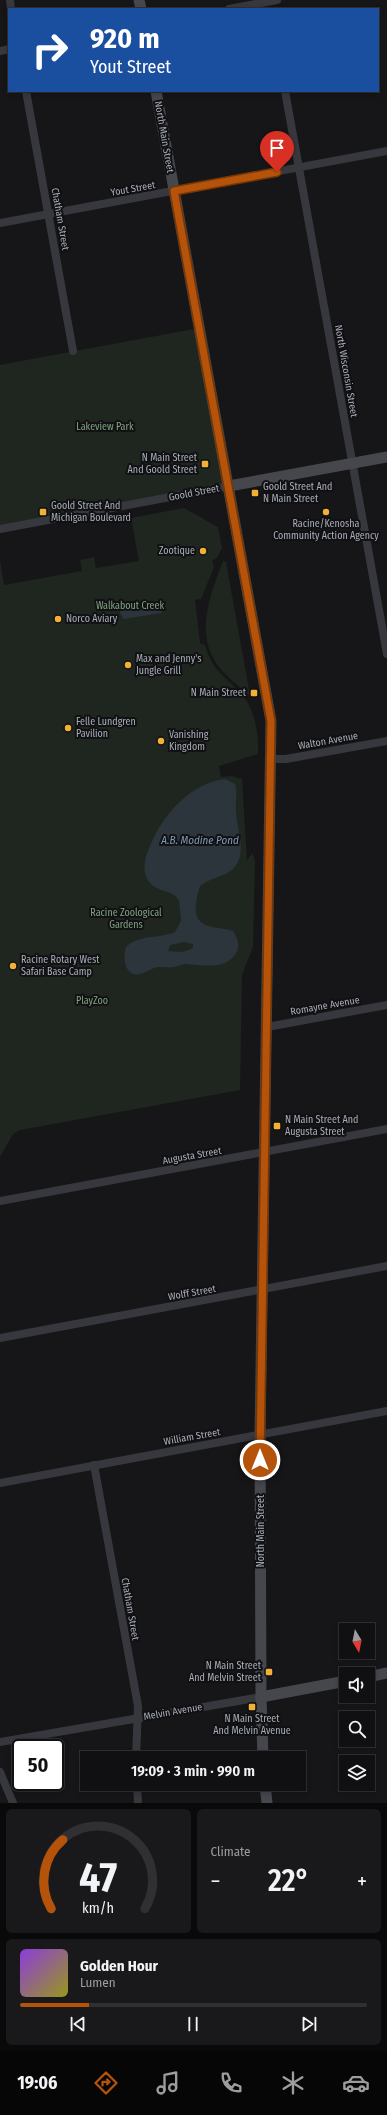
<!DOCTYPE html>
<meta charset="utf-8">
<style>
body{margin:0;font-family:"Fira Sans Condensed",sans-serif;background:#19191b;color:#f1f3f6;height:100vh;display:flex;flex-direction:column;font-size:15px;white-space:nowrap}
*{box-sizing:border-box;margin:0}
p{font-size:13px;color:#9c9d9f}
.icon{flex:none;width:22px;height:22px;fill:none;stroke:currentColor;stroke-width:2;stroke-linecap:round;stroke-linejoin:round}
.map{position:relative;height:1803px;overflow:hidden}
.sheet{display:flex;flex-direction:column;gap:6px;padding:6px;background:#09090a;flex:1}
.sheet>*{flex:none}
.top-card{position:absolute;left:8px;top:8px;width:371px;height:84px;border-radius:0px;box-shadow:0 2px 6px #0003,0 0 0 1px #303032;background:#1a4fa0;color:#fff;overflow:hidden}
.needle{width:26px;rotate:170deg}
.tools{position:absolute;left:339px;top:1623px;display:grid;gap:8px}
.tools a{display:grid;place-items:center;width:36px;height:36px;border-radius:0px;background:#101012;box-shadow:0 2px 6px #0003,0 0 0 1px #303032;font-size:20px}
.speed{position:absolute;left:12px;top:1739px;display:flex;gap:8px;font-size:20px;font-weight:700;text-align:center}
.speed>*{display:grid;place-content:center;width:52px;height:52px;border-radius:50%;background:#101012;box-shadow:0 2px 6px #0003,0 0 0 1px #303032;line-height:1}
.speed .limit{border:2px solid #111;border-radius:6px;background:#fff;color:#111}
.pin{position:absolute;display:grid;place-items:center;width:34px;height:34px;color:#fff;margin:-41px -17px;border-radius:50% 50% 50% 0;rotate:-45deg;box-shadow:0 0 4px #0007}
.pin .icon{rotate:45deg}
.me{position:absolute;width:44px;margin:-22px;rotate:0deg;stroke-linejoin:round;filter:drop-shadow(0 0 3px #0008)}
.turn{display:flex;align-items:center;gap:14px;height:84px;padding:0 16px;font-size:18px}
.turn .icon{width:52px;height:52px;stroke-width:2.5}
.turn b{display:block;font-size:28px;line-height:34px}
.big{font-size:30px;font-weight:600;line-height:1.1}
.sheet .tile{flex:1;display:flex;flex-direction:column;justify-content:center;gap:6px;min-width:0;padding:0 14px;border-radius:6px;background:#19191b}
.sheet .dial{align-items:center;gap:0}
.dial svg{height:104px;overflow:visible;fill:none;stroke:#303032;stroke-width:7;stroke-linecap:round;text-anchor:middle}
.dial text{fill:#f1f3f6;stroke:none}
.song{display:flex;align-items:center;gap:12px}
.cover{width:48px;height:48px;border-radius:6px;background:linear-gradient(135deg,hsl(270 70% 55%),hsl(60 70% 35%))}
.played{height:4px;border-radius:2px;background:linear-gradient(90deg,#b45309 20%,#303032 20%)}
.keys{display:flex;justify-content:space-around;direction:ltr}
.heat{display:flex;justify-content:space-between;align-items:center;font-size:22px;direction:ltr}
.sheet .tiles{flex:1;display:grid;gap:6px;grid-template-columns:1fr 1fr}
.tile:last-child{grid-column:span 2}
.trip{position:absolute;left:80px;top:1751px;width:226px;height:40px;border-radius:0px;background:#101012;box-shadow:0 2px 6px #0003,0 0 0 1px #303032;font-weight:600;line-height:40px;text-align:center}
.menu{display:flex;height:64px;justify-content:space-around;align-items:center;background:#060607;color:#9c9d9f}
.menu .icon{width:28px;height:28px}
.menu .on{color:#b45309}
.menu b{font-size:18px;color:#f1f3f6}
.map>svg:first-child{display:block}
</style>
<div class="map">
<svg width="387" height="1803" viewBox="0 0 387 1803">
<rect width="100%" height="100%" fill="#161618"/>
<g fill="#1e261f">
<path d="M199,328L229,486L0,529V365Z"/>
<path d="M184,508L218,527L222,548L217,558L212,560L214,567L201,599L195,600L200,643L205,645C214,674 225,675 243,696C255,710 259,736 258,754L219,766L221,777L232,776L242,779L247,861L252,853L255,861L253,947L242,975L240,1090L20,1130L13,1134L0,1157V561L4,585L82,571L80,560L94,557L96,568L139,561L131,518Z"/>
<path d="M223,561L226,562L250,695H248C239,686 227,677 219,667C194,634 210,596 223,561Z"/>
</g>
<g fill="#2c353c" fill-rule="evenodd">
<path d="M158,601L164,602V609L161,613L124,619L120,613V604C133,601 139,607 151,608Z"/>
<path d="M225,779L235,784C238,794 235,802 236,812C237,830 248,854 233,869C224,877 210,878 200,886C195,902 190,923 212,927C219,929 226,928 233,931C237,938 240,944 237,951C228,971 203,965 186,964C182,964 179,966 175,967C169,968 164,967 159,967C150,967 140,979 131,973C123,967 124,955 126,947C139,934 159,939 175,932L181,921L179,900C170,887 154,895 146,876C142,866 146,855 150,846C162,816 190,783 225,779ZM184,942L193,944V948C186,953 176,952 168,951L170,945Z"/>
</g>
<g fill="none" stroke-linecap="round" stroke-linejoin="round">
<g stroke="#37383d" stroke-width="8">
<path d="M10,0L11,9"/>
<path d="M229,9L277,0"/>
<path d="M0,51L9,49"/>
<path d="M26,91L73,351"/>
<path d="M285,91L387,654"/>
<path d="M0,223L387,151"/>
<path d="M0,529L229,486"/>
<path d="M272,759H286L387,741"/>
<path d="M267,1027L387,1005"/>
<path d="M0,1201L387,1129"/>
<path d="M0,1338L387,1266"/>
<path d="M94,1465L138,1706L136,1758"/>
<path d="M0,1483L387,1411"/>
<path d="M0,1742L261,1697"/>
<path d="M0,1772L13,1803"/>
<path d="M137,1784L138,1803"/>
</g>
<g stroke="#45474d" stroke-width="11">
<path d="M139,0L141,9"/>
<path d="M156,91L271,721L260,1435L261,1697L263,1758"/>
<path d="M229,486L387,457"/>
<path d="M368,1677L387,1673"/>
<path d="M261,1697L346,1681"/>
<path d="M265,1784L267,1803"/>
</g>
</g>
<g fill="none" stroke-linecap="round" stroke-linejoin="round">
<g stroke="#753606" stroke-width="10">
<path id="route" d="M260,1460L271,721L174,191L277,172"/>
</g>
<use href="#route" stroke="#b45309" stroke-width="7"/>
</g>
<g fill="#f2b134" stroke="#111113" stroke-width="1.5">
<rect x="201" y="460" width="8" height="8" rx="2"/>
<rect x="251" y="489" width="8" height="8" rx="2"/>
<rect x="39" y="508" width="8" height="8" rx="2"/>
<circle cx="326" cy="512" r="4"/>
<circle cx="203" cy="551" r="4"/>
<circle cx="58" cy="619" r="4"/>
<circle cx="128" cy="665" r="4"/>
<rect x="250" y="689" width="8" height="8" rx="2"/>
<circle cx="68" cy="728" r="4"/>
<circle cx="161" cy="741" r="4"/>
<circle cx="13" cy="966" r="4"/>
<rect x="273" y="1122" width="8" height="8" rx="2"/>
<rect x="265" y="1668" width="8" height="8" rx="2"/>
<rect x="248" y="1703" width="8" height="8" rx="2"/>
</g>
<g text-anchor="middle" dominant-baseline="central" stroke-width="4" stroke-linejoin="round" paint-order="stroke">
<g font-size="10" fill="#a8adb8" stroke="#111113">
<text transform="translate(164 137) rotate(80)">North Main Street</text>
<text transform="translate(133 189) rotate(-10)">Yout Street</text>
<text transform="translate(60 219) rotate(80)">Chatham Street</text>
<text transform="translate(346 371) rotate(80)">North Wisconsin Street</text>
<text transform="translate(194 493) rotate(-11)">Goold Street</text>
<text transform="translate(328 741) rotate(-10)">Walton Avenue</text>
<text transform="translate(325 1006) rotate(-10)">Romayne Avenue</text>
<text transform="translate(192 1156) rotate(-10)">Augusta Street</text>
<text transform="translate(192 1293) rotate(-10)">Wolff Street</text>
<text transform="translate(192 1437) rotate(-10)">William Street</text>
<text transform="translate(261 1531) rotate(-90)">North Main Street</text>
<text transform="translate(130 1609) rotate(80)">Chatham Street</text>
<text transform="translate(173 1712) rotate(-10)">Melvin Avenue</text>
</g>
<g font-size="10" fill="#7fa381" stroke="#111113">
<text x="105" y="427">Lakeview Park</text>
<text x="130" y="606">Walkabout Creek</text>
<text x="126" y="913">Racine Zoological<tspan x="126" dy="12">Gardens</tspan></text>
<text x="92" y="1001">PlayZoo</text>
</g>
<g font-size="10" fill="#a8adb8" stroke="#111113" text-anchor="start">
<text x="197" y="458" text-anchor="end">N Main Street<tspan x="197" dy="12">And Goold Street</tspan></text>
<text x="263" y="487">Goold Street And<tspan x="263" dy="12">N Main Street</tspan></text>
<text x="51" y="506">Goold Street And<tspan x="51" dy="12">Michigan Boulevard</tspan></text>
<text x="326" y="524" text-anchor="middle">Racine/Kenosha<tspan x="326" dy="12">Community Action Agency</tspan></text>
<text x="195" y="551" text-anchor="end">Zootique</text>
<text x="66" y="619">Norco Aviary</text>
<text x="136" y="659">Max and Jenny's<tspan x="136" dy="12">Jungle Grill</tspan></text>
<text x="246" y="693" text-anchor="end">N Main Street</text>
<text x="76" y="722">Felle Lundgren<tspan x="76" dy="12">Pavilion</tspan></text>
<text x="169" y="735">Vanishing<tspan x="169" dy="12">Kingdom</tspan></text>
<text x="21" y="960">Racine Rotary West<tspan x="21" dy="12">Safari Base Camp</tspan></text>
<text x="285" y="1120">N Main Street And<tspan x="285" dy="12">Augusta Street</tspan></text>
<text x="261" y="1666" text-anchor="end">N Main Street<tspan x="261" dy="12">And Melvin Street</tspan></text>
<text x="252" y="1719" text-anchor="middle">N Main Street<tspan x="252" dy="12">And Melvin Avenue</tspan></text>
</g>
<g font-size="11" font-style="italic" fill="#7f9bb3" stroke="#111113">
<text x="200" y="840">A.B. Modine Pond</text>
</g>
</g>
</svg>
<div class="tools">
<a><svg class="needle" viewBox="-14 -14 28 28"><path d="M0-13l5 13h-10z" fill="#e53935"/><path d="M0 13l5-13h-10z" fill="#9c9d9f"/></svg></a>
<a><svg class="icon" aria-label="sound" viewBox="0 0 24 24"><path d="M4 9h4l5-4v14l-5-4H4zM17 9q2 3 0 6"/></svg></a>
<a><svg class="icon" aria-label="search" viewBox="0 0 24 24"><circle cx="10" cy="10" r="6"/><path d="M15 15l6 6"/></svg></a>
<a><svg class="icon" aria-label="layers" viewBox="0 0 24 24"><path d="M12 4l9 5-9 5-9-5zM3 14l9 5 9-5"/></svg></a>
</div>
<div class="speed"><div class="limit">50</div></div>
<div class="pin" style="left:277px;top:172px;background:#d93025"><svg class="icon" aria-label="arrive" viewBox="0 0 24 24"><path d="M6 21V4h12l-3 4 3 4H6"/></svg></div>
<svg class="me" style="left:260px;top:1460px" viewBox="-20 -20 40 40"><circle r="17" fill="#b45309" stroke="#fff" stroke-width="3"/><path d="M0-11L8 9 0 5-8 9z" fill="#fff"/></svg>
<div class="trip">19:09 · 3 min · 990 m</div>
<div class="top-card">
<div class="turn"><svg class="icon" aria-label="right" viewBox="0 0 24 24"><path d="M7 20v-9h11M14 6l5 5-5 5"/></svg><div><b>920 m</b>Yout Street</div></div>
</div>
</div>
<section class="sheet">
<div class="tiles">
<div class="tile dial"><svg viewBox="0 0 100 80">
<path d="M14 69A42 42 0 1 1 86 69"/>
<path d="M14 69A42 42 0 0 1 23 16" stroke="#b45309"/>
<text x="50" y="56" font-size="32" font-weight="700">47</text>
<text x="50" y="72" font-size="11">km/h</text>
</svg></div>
<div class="tile"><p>Climate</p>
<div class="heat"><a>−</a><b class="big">22°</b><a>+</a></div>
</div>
<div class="tile">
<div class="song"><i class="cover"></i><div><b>Golden Hour</b><p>Lumen</p></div></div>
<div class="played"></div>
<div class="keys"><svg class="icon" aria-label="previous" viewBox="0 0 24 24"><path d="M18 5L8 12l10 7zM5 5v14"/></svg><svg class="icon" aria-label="pause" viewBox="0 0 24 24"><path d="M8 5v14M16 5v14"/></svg><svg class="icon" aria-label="next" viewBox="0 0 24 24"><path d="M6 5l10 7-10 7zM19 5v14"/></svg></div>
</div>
</div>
</section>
<nav class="menu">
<b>19:06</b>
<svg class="icon on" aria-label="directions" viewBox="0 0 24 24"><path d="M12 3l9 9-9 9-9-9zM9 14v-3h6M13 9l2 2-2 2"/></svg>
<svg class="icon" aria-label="music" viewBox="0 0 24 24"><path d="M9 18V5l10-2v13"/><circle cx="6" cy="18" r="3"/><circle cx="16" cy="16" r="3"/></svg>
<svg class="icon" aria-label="phone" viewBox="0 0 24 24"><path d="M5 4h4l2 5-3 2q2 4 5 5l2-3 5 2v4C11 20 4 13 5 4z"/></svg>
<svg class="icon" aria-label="climate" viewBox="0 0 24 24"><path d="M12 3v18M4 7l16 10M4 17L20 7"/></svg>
<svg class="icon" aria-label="car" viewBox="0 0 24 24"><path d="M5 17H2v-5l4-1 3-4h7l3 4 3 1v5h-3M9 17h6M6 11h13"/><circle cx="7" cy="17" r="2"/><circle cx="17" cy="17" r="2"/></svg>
</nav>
